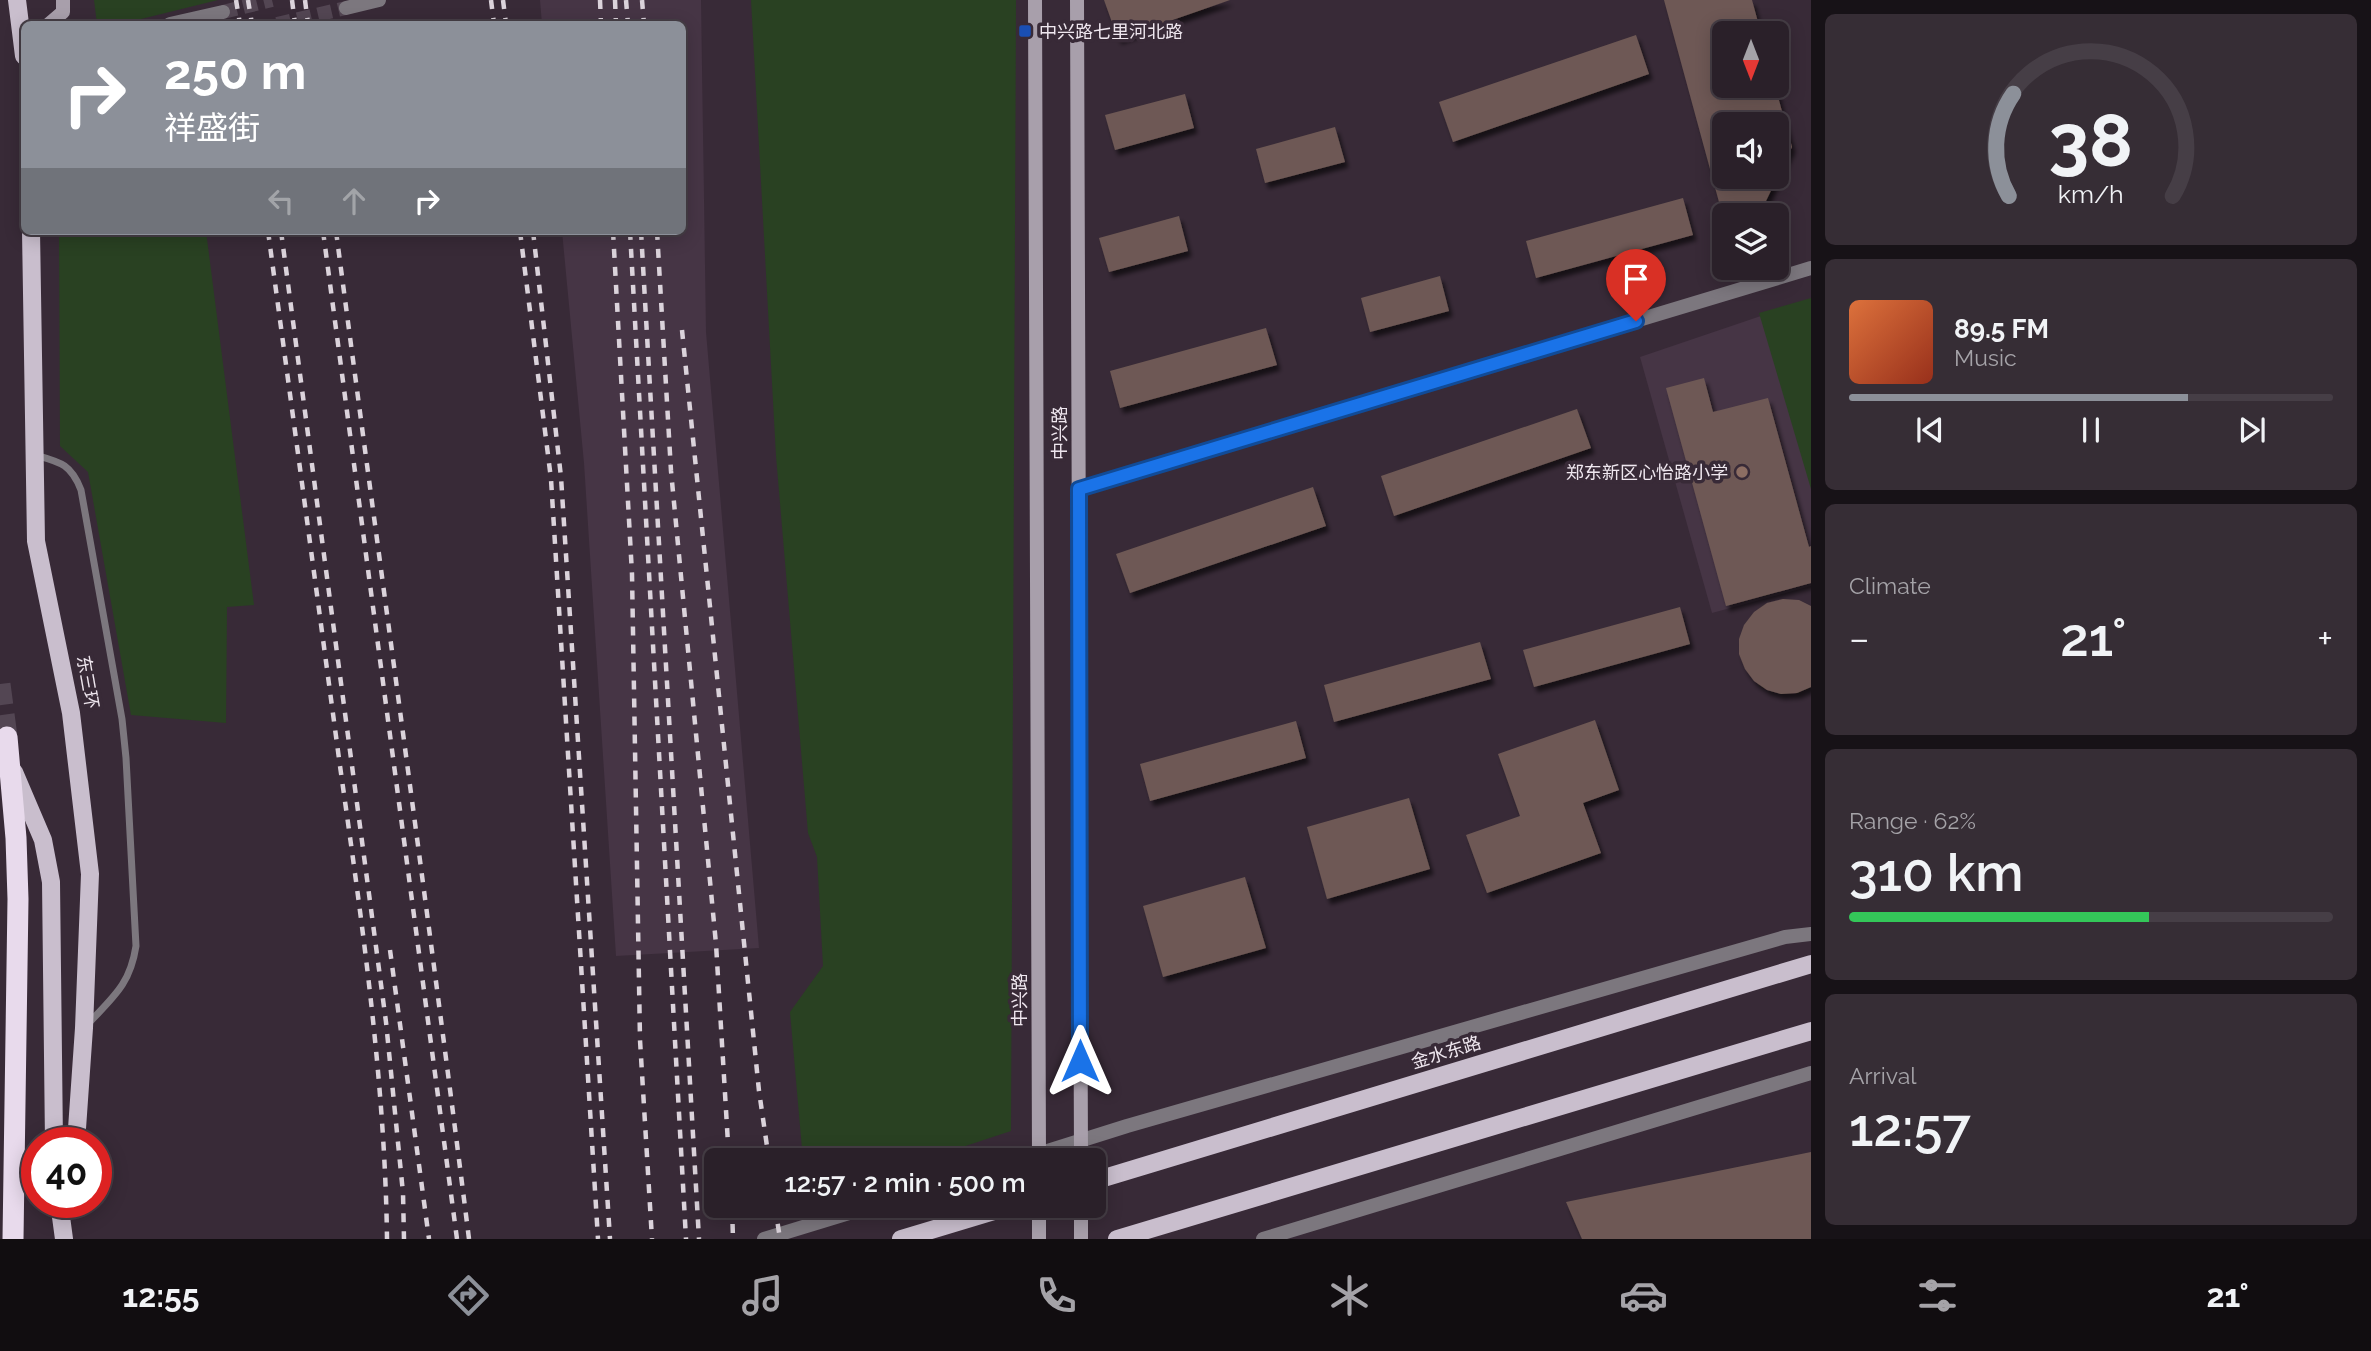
<!DOCTYPE html>
<meta charset="utf-8">
<style>
body{margin:0;font-family:Raleway,"Noto Sans SC",sans-serif;background:#362d35;color:#f1f3f6;height:100vh;display:flex;flex-direction:column;font-size:26px;white-space:nowrap}
*{box-sizing:border-box;margin:0}
p{font-size:23px;color:#a5a3a8}
.icon{flex:none;width:38px;height:38px;fill:none;stroke:currentColor;stroke-width:2;stroke-linecap:round;stroke-linejoin:round}
.map{position:relative;flex:1;overflow:hidden}
.details{display:flex;flex-direction:column;gap:14px;padding:14px;background:#171217;width:560px}
.details>*{flex:none}
.banner{position:absolute;left:21px;top:21px;width:665px;height:214px;border-radius:10px;box-shadow:0 4px 18px #0003,0 0 0 2px #463e46;background:#8c9099;color:#fff;overflow:hidden}
.needle{width:46px;rotate:180deg}
.controls{position:absolute;left:1712px;top:21px;display:grid;gap:14px}
.controls a{display:grid;place-items:center;width:77px;height:77px;border-radius:10px;background:#2a2029;box-shadow:0 4px 18px #0003,0 0 0 2px #463e46;font-size:35px}
.speed{position:absolute;left:21px;top:1127px;display:flex;gap:14px;font-size:35px;font-weight:700;text-align:center}
.speed>*{display:grid;place-content:center;width:91px;height:91px;border-radius:50%;background:#2a2029;box-shadow:0 4px 18px #0003,0 0 0 2px #463e46;line-height:1}
.speed .limit{border:10px solid #d22;background:#fff;color:#111}
.pin{position:absolute;display:grid;place-items:center;width:60px;height:60px;color:#fff;margin:-72px -30px;border-radius:50% 50% 50% 0;rotate:-45deg;box-shadow:0 0 7px #0007}
.pin .icon{rotate:45deg}
.me{position:absolute;width:77px;margin:-38px;rotate:0deg;stroke-linejoin:round;filter:drop-shadow(0 0 5px #0008)}
.turn{display:flex;align-items:center;gap:24px;height:147px;padding:0 28px;font-size:32px}
.turn .icon{width:91px;height:91px;stroke-width:2.5}
.turn b{display:block;font-size:49px;line-height:60px}
.lanes{display:flex;align-items:center;height:66px;padding:0 28px;background:#0003;justify-content:center;gap:35px;direction:ltr}
.lanes .off{opacity:.35}
.big{font-size:52px;font-weight:600;line-height:1.1}
.details .widget{flex:1;display:flex;flex-direction:column;justify-content:center;gap:10px;min-width:0;padding:0 24px;border-radius:10px;background:#362d35}
.details .dial{align-items:center;gap:0}
.dial svg{height:182px;overflow:visible;fill:none;stroke:#463e46;stroke-width:7;stroke-linecap:round;text-anchor:middle}
.dial text{fill:#f1f3f6;stroke:none}
.song{display:flex;align-items:center;gap:21px}
.cover{width:84px;height:84px;border-radius:10px;background:linear-gradient(135deg,hsl(20 70% 55%),hsl(10 70% 35%))}
.played{height:7px;border-radius:4px;background:linear-gradient(90deg,#8c9099 70%,#463e46 70%)}
.keys{display:flex;justify-content:space-around;direction:ltr}
.heat{display:flex;justify-content:space-between;align-items:center;font-size:38px;direction:ltr}
.charge{height:10px;border-radius:5px;background:linear-gradient(90deg,#34c759 62%,#463e46 0)}
.trip{position:absolute;left:704px;top:1148px;width:402px;height:70px;border-radius:10px;background:#2a2029;box-shadow:0 4px 18px #0003,0 0 0 2px #463e46;font-weight:600;line-height:70px;text-align:center}
.dock{display:flex;height:112px;justify-content:space-around;align-items:center;background:#110d10;color:#a5a3a8}
.dock .icon{width:49px;height:49px}
.dock .on{color:#8c9099}
.dock b{font-size:32px;color:#f1f3f6}
main{display:flex;flex:1;min-height:0}
.map>svg:first-child{display:block}
</style>
<main>
<div class="map">
<svg width="1811" height="1239" viewBox="0 0 1811 1239">
<defs>
<filter id="shadow"><feDropShadow dx="3.5" dy="5.5" stdDeviation="2" flood-color="#0009"/></filter>
</defs>
<rect width="100%" height="100%" fill="#382a37"/>
<g fill="#463545">
<path d="M540,0H701L706,332L759,948L616,956L584,463L562,231H682V24H542Z"/>
<path d="M1811,299V586L1712,613L1640,357Z"/>
</g>
<g fill="#294122">
<path d="M94,0H218L121,24H97Z"/>
<path d="M751,0H1016L1011,1131L923,1160H803L790,1012L823,966L817,857L808,833L776,456Z"/>
<path d="M59,231H206L254,605L227,607L226,723L131,715L88,472L60,446Z"/>
<path d="M1811,298V489L1759,313Z"/>
</g>
<g fill="#6e5954" fill-rule="evenodd" filter="url(#shadow)">
<path d="M1104,0H1230L1118,39Z"/>
<path d="M1664,0H1752L1761,33H1724V86H1775L1792,147L1766,201L1722,213ZM1724,124H1776V177H1724Z"/>
<path d="M1636,35L1649,74L1453,142L1439,102Z"/>
<path d="M1185,94L1194,128L1115,150L1105,115Z"/>
<path d="M1335,127L1345,162L1265,183L1256,149Z"/>
<path d="M1683,198L1693,235L1536,278L1526,241Z"/>
<path d="M1179,216L1188,251L1109,272L1099,238Z"/>
<path d="M1440,276L1449,311L1370,332L1361,298Z"/>
<path d="M1266,328L1277,365L1120,408L1110,371Z"/>
<path d="M1704,378L1713,412L1768,398L1809,547L1811,546V583L1726,606L1666,388Z"/>
<path d="M1577,409L1591,448L1394,516L1381,476Z"/>
<path d="M1313,487L1326,526L1130,593L1116,554Z"/>
<path d="M1783,599L1799,600L1811,606V687L1797,693L1781,694L1767,690L1754,681L1745,669L1739,654V639L1744,625L1754,612L1767,603Z"/>
<path d="M1680,607L1690,644L1534,687L1523,650Z"/>
<path d="M1480,642L1491,679L1334,722L1324,685Z"/>
<path d="M1595,720L1619,790L1583,803L1601,853L1487,893L1466,835L1520,816L1498,754Z"/>
<path d="M1296,721L1306,758L1150,801L1140,764Z"/>
<path d="M1409,798L1430,869L1327,899L1307,827Z"/>
<path d="M1245,877L1266,948L1163,977L1143,906Z"/>
<path d="M1811,1152V1239H1582L1566,1202Z"/>
</g>
<g fill="none" stroke-linecap="round" stroke-linejoin="round">
<g stroke="#534653" stroke-width="14" stroke-dasharray="14 7" stroke-linecap="butt">
<path d="M223,12L272,0"/>
<path d="M277,24L346,8"/>
</g>
<path stroke="#534653" stroke-width="21" stroke-dasharray="21 10" stroke-linecap="butt" d="M0,684L7,737"/>
<path stroke="#7c777e" stroke-width="7" d="M35,455C60,462 71,464 81,490L122,719L126,758L136,946C130,985 113,997 87,1025"/>
<g stroke="#7c777e" stroke-width="14">
<path d="M346,8L379,0"/>
<path d="M170,24L223,12"/>
<path d="M1078,489L1811,268"/>
<path d="M1019,1160L1127,1126L1785,937L1811,934"/>
<path d="M764,1239L872,1206"/>
<path d="M1263,1239L1811,1073"/>
</g>
<g stroke="#a89fab" stroke-width="14">
<path d="M1035,0L1039,1160"/>
<path d="M1077,0L1081,1160"/>
<path d="M49,24L63,12V0"/>
<path d="M1039,1206V1239"/>
<path d="M1081,1206V1239"/>
</g>
<g stroke="#c9becd" stroke-width="18">
<path d="M17,0L24,56"/>
<path d="M31,231L36,541L71,713L90,874L84,1028L76,1143"/>
<path d="M14,772L43,840L51,882L54,1143"/>
<path d="M1094,1181L1811,964"/>
<path d="M59,1202L64,1239"/>
<path d="M901,1239L1011,1206"/>
<path d="M1117,1239L1811,1031"/>
</g>
<path stroke="#e8daec" stroke-width="21" d="M7,737L16,838L18,899L13,1239"/>
<g stroke="#dbd3db" stroke-width="4.5" stroke-dasharray="9 9" stroke-linecap="butt">
<path d="M236,0L240,24"/>
<path d="M248,0L252,24"/>
<path d="M292,0L295,24"/>
<path d="M305,0L308,24"/>
<path d="M491,0L494,24"/>
<path d="M503,0L506,24"/>
<path d="M600,0L601,24"/>
<path d="M615,0L616,24"/>
<path d="M626,0L628,24"/>
<path d="M642,0L644,24"/>
<path d="M268,231C292,409 316,587 340,766C362,922 385,1081 387,1239"/>
<path d="M281,231L386,1022L403,1193L404,1239"/>
<path d="M323,231L457,1239"/>
<path d="M336,231C380,567 427,903 469,1239"/>
<path d="M520,231L551,479L598,1239"/>
<path d="M533,231L561,477L610,1239"/>
<path d="M613,231L632,574L640,1040L652,1239"/>
<path d="M630,231L686,1239"/>
<path d="M641,231L699,1239"/>
<path d="M657,231L671,471L716,944L729,1160"/>
<path d="M682,330L759,1091L769,1160"/>
<path d="M390,950L429,1239"/>
<path d="M732,1206L733,1239"/>
<path d="M775,1206L780,1239"/>
</g>
</g>
<g fill="none" stroke-linecap="round" stroke-linejoin="round">
<g stroke="#114b97" stroke-width="18">
<path id="route" d="M1080,1061L1079,489L1636,321"/>
</g>
<use href="#route" stroke="#1a73e8" stroke-width="12"/>
</g>
<rect fill="#1a4fb4" stroke="#382a37" stroke-width="2.5" x="1018" y="24" width="14" height="14" rx="3.5"/>
<circle fill="#8d6e63" stroke="#382a37" stroke-width="2.5" cx="1742" cy="472" r="7"/>
<g text-anchor="middle" dominant-baseline="central" stroke-width="7" stroke-linejoin="round" paint-order="stroke">
<g font-size="18" fill="#efe7ef" stroke="#382a37" text-anchor="start">
<text x="1039" y="31">中兴路七里河北路</text>
<text x="1728" y="472" text-anchor="end">郑东新区心怡路小学</text>
</g>
<g font-size="18" fill="#efe7ef" stroke="#382a37">
<text transform="translate(1059 433) rotate(-90)">中兴路</text>
<text transform="translate(88 682) rotate(80)">东三环</text>
<text transform="translate(1019 1000) rotate(-90)">中兴路</text>
<text transform="translate(1446 1052) rotate(-17)">金水东路</text>
</g>
</g>
</svg>
<div class="controls">
<a><svg class="needle" viewBox="-14 -14 28 28"><path d="M0-13l5 13h-10z" fill="#e53935"/><path d="M0 13l5-13h-10z" fill="#a5a3a8"/></svg></a>
<a><svg class="icon" aria-label="sound" viewBox="0 0 24 24"><path d="M4 9h4l5-4v14l-5-4H4zM17 9q2 3 0 6"/></svg></a>
<a><svg class="icon" aria-label="layers" viewBox="0 0 24 24"><path d="M12 4l9 5-9 5-9-5zM3 14l9 5 9-5"/></svg></a>
</div>
<div class="speed"><div class="limit">40</div></div>
<div class="pin" style="left:1636px;top:321px;background:#d93025"><svg class="icon" aria-label="arrive" viewBox="0 0 24 24"><path d="M6 21V4h12l-3 4 3 4H6"/></svg></div>
<svg class="me" style="left:1080px;top:1061px" viewBox="-20 -20 40 40"><path d="M0-17L14 15 0 8-14 15z" fill="#1a73e8" stroke="#fff" stroke-width="4"/></svg>
<div class="trip">12:57 · 2 min · 500 m</div>
<div class="banner">
<div class="turn"><svg class="icon" aria-label="right" viewBox="0 0 24 24"><path d="M7 20v-9h11M14 6l5 5-5 5"/></svg><div><b>250 m</b>祥盛街</div></div>
<div class="lanes"><svg class="icon off" aria-label="left" viewBox="0 0 24 24"><path d="M17 20v-9H6M10 6l-5 5 5 5"/></svg><svg class="icon off" aria-label="ahead" viewBox="0 0 24 24"><path d="M12 20V5M6 11l6-6 6 6"/></svg><svg class="icon" aria-label="right" viewBox="0 0 24 24"><path d="M7 20v-9h11M14 6l5 5-5 5"/></svg></div>
</div>
</div>
<section class="details">
<div class="widget dial"><svg viewBox="0 0 100 80">
<path d="M14 69A42 42 0 1 1 86 69"/>
<path d="M14 69A42 42 0 0 1 16 24" stroke="#8c9099"/>
<text x="50" y="56" font-size="32" font-weight="700">38</text>
<text x="50" y="72" font-size="11">km/h</text>
</svg></div>
<div class="widget">
<div class="song"><i class="cover"></i><div><b>89.5 FM</b><p>Music</p></div></div>
<div class="played"></div>
<div class="keys"><svg class="icon" aria-label="previous" viewBox="0 0 24 24"><path d="M18 5L8 12l10 7zM5 5v14"/></svg><svg class="icon" aria-label="pause" viewBox="0 0 24 24"><path d="M8 5v14M16 5v14"/></svg><svg class="icon" aria-label="next" viewBox="0 0 24 24"><path d="M6 5l10 7-10 7zM19 5v14"/></svg></div>
</div>
<div class="widget"><p>Climate</p>
<div class="heat"><a>−</a><b class="big">21°</b><a>+</a></div>
</div>
<div class="widget"><p>Range · 62%</p><b class="big">310 km</b><div class="charge"></div></div>
<div class="widget"><p>Arrival</p><b class="big">12:57</b></div>
</section>
</main>
<nav class="dock">
<b>12:55</b>
<svg class="icon on" aria-label="directions" viewBox="0 0 24 24"><path d="M12 3l9 9-9 9-9-9zM9 14v-3h6M13 9l2 2-2 2"/></svg>
<svg class="icon" aria-label="music" viewBox="0 0 24 24"><path d="M9 18V5l10-2v13"/><circle cx="6" cy="18" r="3"/><circle cx="16" cy="16" r="3"/></svg>
<svg class="icon" aria-label="phone" viewBox="0 0 24 24"><path d="M5 4h4l2 5-3 2q2 4 5 5l2-3 5 2v4C11 20 4 13 5 4z"/></svg>
<svg class="icon" aria-label="climate" viewBox="0 0 24 24"><path d="M12 3v18M4 7l16 10M4 17L20 7"/></svg>
<svg class="icon" aria-label="car" viewBox="0 0 24 24"><path d="M5 17H2v-5l4-1 3-4h7l3 4 3 1v5h-3M9 17h6M6 11h13"/><circle cx="7" cy="17" r="2"/><circle cx="17" cy="17" r="2"/></svg>
<svg class="icon" aria-label="filters" viewBox="0 0 24 24"><path d="M4 7h16M4 17h16"/><circle cx="9" cy="7" r="2"/><circle cx="15" cy="17" r="2"/></svg>
<b>21°</b>
</nav>
